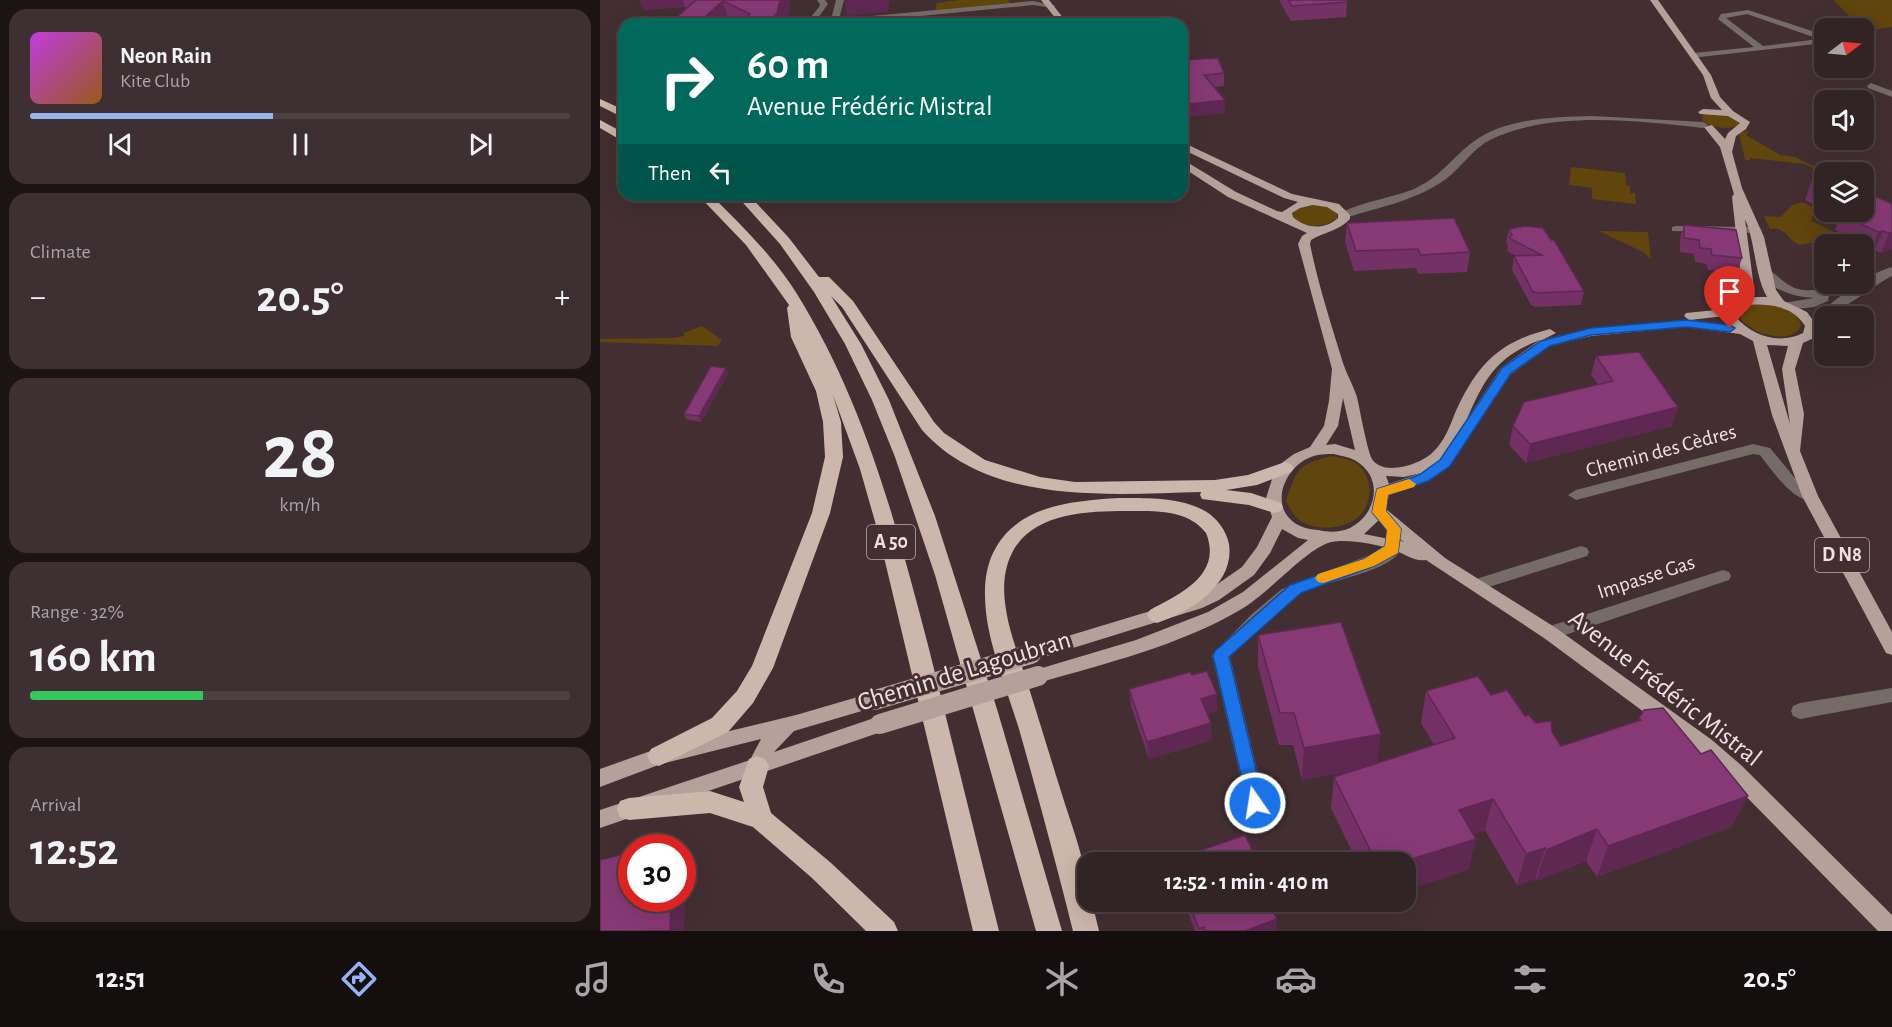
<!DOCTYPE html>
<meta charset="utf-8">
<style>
body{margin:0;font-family:"Alegreya Sans",sans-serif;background:#3d2f32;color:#f1f3f6;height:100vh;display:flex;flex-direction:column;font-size:22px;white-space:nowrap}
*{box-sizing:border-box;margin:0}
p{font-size:20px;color:#a8a4a7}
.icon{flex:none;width:33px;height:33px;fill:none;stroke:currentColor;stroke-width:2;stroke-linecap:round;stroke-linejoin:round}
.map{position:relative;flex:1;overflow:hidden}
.drawer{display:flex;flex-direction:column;gap:9px;padding:9px;background:#1c1314;width:600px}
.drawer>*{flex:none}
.hud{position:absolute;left:18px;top:18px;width:570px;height:183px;border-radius:18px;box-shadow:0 6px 24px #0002,0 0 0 2px #4d4042;background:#00695c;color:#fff;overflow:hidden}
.needle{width:39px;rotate:74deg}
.fabs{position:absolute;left:1214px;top:18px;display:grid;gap:12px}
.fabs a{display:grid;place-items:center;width:60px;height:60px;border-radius:12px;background:#322325;box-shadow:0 6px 24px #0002,0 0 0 2px #4d4042;font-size:30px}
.speed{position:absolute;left:18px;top:834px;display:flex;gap:12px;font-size:30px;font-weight:700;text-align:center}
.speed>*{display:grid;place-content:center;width:78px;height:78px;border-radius:50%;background:#322325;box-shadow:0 6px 24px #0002,0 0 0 2px #4d4042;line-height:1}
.speed .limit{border:9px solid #d22;background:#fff;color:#111}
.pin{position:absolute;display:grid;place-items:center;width:51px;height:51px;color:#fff;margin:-62px -26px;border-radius:50% 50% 50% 0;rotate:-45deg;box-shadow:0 0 6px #0007}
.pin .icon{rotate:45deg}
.me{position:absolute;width:66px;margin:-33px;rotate:347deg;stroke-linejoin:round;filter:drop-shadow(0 0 4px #0008)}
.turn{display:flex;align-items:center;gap:21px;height:126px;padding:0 30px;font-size:27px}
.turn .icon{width:78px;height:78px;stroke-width:2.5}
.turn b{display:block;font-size:42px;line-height:51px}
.then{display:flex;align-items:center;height:57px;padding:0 30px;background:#0003;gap:12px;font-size:22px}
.big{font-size:45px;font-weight:600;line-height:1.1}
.drawer .card{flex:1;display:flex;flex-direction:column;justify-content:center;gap:9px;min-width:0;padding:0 21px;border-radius:18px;background:#3d2f32}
.drawer .dial{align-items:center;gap:0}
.dial b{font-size:78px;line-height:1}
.song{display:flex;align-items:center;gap:18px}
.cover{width:72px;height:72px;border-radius:9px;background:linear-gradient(135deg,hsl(290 70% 55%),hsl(30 70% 35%))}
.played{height:6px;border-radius:3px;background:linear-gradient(90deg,#95b2f1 45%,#4d4042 45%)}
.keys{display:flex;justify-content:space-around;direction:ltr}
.heat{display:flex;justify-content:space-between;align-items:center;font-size:33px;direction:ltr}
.charge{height:9px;border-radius:4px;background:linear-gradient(90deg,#34c759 32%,#4d4042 0)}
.trip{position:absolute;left:477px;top:852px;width:339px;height:60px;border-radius:18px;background:#322325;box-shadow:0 6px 24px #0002,0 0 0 2px #4d4042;font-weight:600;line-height:60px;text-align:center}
.tabs{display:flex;height:96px;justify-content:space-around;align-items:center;background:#140e0f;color:#a8a4a7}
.tabs .icon{width:42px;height:42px}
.tabs .selected{color:#95b2f1}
.tabs b{font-size:27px;color:#f1f3f6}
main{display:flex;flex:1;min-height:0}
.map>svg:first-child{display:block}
</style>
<main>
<section class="drawer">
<div class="card">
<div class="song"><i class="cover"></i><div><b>Neon Rain</b><p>Kite Club</p></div></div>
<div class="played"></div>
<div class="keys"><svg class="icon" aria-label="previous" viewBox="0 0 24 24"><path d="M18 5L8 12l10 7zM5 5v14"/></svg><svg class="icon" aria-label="pause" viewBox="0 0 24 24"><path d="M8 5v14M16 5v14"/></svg><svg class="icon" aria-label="next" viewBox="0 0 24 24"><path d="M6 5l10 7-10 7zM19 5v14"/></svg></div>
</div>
<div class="card"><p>Climate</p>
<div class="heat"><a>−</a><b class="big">20.5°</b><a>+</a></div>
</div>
<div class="card dial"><b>28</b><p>km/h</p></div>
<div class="card"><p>Range · 32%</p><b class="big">160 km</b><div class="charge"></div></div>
<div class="card"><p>Arrival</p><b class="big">12:52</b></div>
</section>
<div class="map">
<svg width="1292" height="931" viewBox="0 0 1292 931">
<rect width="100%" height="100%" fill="#432f31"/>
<g fill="#60450c">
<path d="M359,0H408L411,4L336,12L335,10L337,3Z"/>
<path d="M1233,0H1292V27L1265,31Z"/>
<path d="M1106,114H1128L1139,121L1140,124C1129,131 1112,128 1102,120L1103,115Z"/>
<path d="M1149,131L1146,135L1180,155L1195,157L1225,172L1224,174L1205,164L1150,158V160H1145L1139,133Z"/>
<path d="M971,167L1025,173L1026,185L1030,186V193H1035L1036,204L992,199V188L969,185Z"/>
<path d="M1202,202L1224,213L1211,217L1213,219L1210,220L1248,239L1243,242L1236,239L1199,245C1187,239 1185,226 1170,229L1164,216L1181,217L1192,205Z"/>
<path d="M714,205L727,206L737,212V219C724,227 702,231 692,215L696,209Z"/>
<path d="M999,231L1048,232L1051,260L1045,253Z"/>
<path d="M1151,305C1167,303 1198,306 1201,326C1190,347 1148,333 1139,316L1140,311Z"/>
<path d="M102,326L122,340L118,346L0,342V339L74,338L84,336L83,333Z"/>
<path d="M731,456C738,458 747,458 754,462C773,472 775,504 757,518C742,530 710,532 696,517C692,513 689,506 686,501C697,469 697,465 731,456Z"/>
</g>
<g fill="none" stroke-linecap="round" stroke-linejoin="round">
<g fill="#756c68" fill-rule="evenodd">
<path d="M217,0H225L228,4L215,22L231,20L236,0H244L239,19L433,1L456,6L452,8L433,5L239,24H205L219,7L220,4Z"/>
<path d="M1148,10L1224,35V43L1091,58L1090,56L1094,53L1154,47L1118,19L1121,14ZM1147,14L1219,39L1163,46L1126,18Z"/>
<path d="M1271,83L1292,91V97L1268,88L1267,86Z"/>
<path d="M992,116L1103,122L1108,125L1103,128C1038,121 951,110 890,140C872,149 862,167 846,179C817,200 781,207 748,217L744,218L738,215C751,204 797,197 816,188C840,177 853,157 873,142C905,118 954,117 992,116Z"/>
<path d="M1076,226L1156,227L1162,230L1156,233L1072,231V227Z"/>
<path d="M1292,267V276C1277,283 1235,316 1224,316V322L1216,329H1206L1205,326L1206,323C1232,304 1262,275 1292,267Z"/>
<path d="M1165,268C1176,272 1183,285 1198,289C1219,294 1235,282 1255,284L1229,296L1228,301L1214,307L1187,310L1183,309L1181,306L1183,303L1214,298C1192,297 1172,290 1159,272Z"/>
<path d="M1153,444L1170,448L1194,477L1215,492L1218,496L1215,500C1195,505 1171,469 1160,455L1153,454L976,500L968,495L976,490Z"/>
<path d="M791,518L797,519C803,529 807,544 798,554C782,573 727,581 703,592C675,606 653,635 630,657L665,803L662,809L655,812L648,809L612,655L652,614L682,589L780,551C789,543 788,534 783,523L785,519Z"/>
<path d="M981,546L987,548L989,552L987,556L876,591L870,589L868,585L870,581Z"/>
<path d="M1123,570L1129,572L1131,576L1129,580L950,640L944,638L941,633L944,628Z"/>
<path d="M1292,688V702L1200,719L1193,716L1191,711L1193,706L1200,703Z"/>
</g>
<g fill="#b4a199" fill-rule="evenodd">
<path d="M441,0H449L468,24H460Z"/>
<path d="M1050,0H1058L1111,75L1120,97L1133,111L1150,122L1146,129L1136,136L1132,152L1142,188L1164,237L1176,290L1184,301L1207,312L1217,326L1214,338L1203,343L1195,369L1204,414L1200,451L1218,496L1292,632V655L1286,653L1202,496L1172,415L1153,341L1140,334L1086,327L991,336L950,346L911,374L850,466L829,481L789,495L786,509L845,558L956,628L1112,740L1142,766L1292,915V931H1278L1128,778L1098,752L944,638L826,560C814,562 802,552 791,549C773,544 745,538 728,543C703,552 667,595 640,610C578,646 507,663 438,683L432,681L429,676L432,671L536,640L608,612L643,592L708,540L698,538L682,529L670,553L654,575L619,600L602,608L431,661L425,659L422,654L425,649L590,599L606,592L642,567L657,547L672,517L666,498L673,476L683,462L694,454L710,447L724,426L729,401L732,369L698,244L702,236L707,233L628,197L582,167V159L636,192L677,211L682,212L698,202L684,198L582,149V142L692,194L739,204L750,215V219C739,231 724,232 711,240L710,244C718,284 731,324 743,363C747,375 753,385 757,397C760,410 767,450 772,459C783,477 822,464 833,452C844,442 850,426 855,413C877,365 898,342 950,329L956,333L942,340L991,328L1089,320L1084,316L1086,313L1126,309L1129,304L1138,299L1142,288L1132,197L1134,194L1120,147L1104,127L1112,125L1125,139L1128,133L1140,123L1128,116L1100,114L1098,112L1103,109L1122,110L1111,98L1103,75ZM713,205L727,207L738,214V218C725,230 706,229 693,217L692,213L700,208ZM1145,219C1156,244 1154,274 1167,297H1151L1154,288ZM1147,305C1168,303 1193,306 1205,326L1203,333C1180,345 1152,336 1136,317L1139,309ZM1124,316L1130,325L1090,320ZM940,340L901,368L867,419C884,379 897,356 940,340ZM1167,345L1188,346L1182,369L1190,424ZM743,398L755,450L735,444L726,445L738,426ZM734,454C741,456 750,457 756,461C784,478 777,514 750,528C739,533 728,532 718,530C705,529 693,525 686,514C673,493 691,464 711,457C718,454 727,454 734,454ZM821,473L789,484L786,476L804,477ZM779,520L804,542L764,534Z"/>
<path d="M275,692L282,695L284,700L282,705L194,731L174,752L280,716L287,718L290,724L287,730L0,828V810L150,760L161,739L61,764L0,787V769L59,748L196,715Z"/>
</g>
<g fill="#cdb6ac" fill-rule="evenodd">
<path d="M0,99L24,110V118L0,106Z"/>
<path d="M0,120L24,133V142L0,128Z"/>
<path d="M98,195H111C142,226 174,257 197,294C264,402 296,523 328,645C352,740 375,836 399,931H373L278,532L260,469L233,395L241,422L243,457L230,513L173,668L153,703L128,732L59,766L51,763L47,756L51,749L112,718L137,691L152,666L212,513L225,457L223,422L216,391L191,337L187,308L189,305L146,245Z"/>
<path d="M136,195H149L189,238L219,277H229L253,301L334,422L344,433L385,460L440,477L475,482L615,480L648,475L685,462L691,464L694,468L691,472L657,485L626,490L651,493L681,503L683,507L681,511L674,513L649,505L602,499L600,495L601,492C509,494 390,506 322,430L242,307L231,296L261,344L289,400L335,516L397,709L462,931H436L335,575L295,457L272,400L245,344L214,292L180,244Z"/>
<path d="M519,498C547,498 580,497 605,511C617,518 626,530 629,544C635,584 591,612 557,623L550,620L547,615L550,610C580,594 623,575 606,533C588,509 554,511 526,511C487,511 432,513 412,553C392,593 415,643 427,682C440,723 452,763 465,804C475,835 488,869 488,902H492L499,931H473C456,863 438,796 419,729C409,696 392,653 387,620C384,598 383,574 393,553C416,505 472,501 519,498Z"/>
<path d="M157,756L165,759L169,766L163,787L171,813L230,862L294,922L298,931H266L212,878L153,827L110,813L29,820L20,817L17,809L20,801L29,798L110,791L144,802L139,787L149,759Z"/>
</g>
<g stroke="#b4a199" stroke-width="20">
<path d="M275,700L431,654"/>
<path d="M280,724L438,676"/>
</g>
</g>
<g fill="#733165">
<path d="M40,0H189L190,6L186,24H132L129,23L128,24H69L87,8L85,7L44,10Z"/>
<path d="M680,0H746L747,2L746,17L691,21L680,2Z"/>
<path d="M582,60L624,73V86L614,87L625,113Z"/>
<path d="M1224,177V210L1205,200L1211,182Z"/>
<path d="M1292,204V249L1281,253L1275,250L1271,252L1263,248V244H1257L1247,240L1248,236L1235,230L1240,217L1228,212H1263Z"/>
<path d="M747,223L870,252L867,272L818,274L816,268L754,271L745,242Z"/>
<path d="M1084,225L1142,258L1137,273L1108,270L1106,264L1095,262L1094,254L1080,252V239Z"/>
<path d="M909,229L951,240L984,291L981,305L935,307L931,305L912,270L914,256H916L907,251L908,245L906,242Z"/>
<path d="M996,356L1078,407L1072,426L926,463L909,445L913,426L998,384L991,375Z"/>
<path d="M128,374L101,422L86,419L84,414Z"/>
<path d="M658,635L777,763L834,745L821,723L826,691L891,695L952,732L961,746L1038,721L1039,718L1132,827L997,877L986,861L936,881L935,879L917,885L885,830L873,834L876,839L868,870L806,862H757L731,808L734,777L752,771L702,780L693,745H679L658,667Z"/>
<path d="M592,675L617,694V711L607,714L612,740L549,759L531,706L529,689Z"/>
<path d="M584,902H675L674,913L676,931H595Z"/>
</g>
<g fill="#5e2852">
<path d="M40,0H83L85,7L44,10Z"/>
<path d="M180,0H189L190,6L186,24H166Z"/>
<path d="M244,0H290L288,12L247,16Z"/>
<path d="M123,1L129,23L128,24H97Z"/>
<path d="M625,100V113L582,118V105Z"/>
<path d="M1283,231L1275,250L1271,252L1278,232Z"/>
<path d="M1292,232V249L1281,253L1289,233Z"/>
<path d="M126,368L128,374L101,422L99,416Z"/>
<path d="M1078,407L1072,426L926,463L930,444Z"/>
<path d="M617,694V711L602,715L601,699Z"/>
<path d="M611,723L612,740L549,759L547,742Z"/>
<path d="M781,734L777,767L702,780L704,748Z"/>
<path d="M1148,796L1132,827L997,877L1008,846Z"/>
<path d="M893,799L885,830L852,841L859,810Z"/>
<path d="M997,829L986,861L936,881L946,850Z"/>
<path d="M876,839L868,870L806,891V862H802Z"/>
<path d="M945,848L935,879L917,885L926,854Z"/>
<path d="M82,867L87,874L84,931H70L71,898H82Z"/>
<path d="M669,902H675L674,916Z"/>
<path d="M677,919L676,931H645Z"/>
</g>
<g fill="#863975" stroke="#5e2852" stroke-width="1.5">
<path d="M96,0H180L177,13L166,24H140L150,14L123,1L97,24H69Z"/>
<path d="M688,0H746L747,2L692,6Z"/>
<path d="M618,58L624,73L604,75L625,100L582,105V60Z"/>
<path d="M1224,177V188L1211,182Z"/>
<path d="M1263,190L1292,204V232L1289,233L1283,231L1278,232L1254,221L1259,219L1244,212H1263Z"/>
<path d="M854,218L870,252L821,255L818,249L756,251L747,223Z"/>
<path d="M1084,225L1136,230L1142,258L1112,255L1111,249L1100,248L1099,240L1084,238Z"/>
<path d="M925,226L943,228L951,240H954L984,291L938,293L933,292L914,256L942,255L909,238L912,235L909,229Z"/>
<path d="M1039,352L1078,407L930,444L913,426L924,402L1013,381L996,356Z"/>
<path d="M111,366L126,368L99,416L84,414Z"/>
<path d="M741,622L781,734L704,748L694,713H680L658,635Z"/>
<path d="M607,671L617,694L601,699L611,723L547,742L529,689L590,672L592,675Z"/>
<path d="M878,676L891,695L907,690L925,716L929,715L935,723L951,721L952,732L961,746L1041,720L1039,718L1044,710L1063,708L1101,754L1111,750L1148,796L1008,846L997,829L946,850L945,848L926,854L893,799L859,810L876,839L802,862H776L734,777L855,738L826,691Z"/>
<path d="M645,835L658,862H574L573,860Z"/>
<path d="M32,852V898H71L70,931H0V860Z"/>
<path d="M589,902H669L677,919L645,931H605L604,927L599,929Z"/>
</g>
<path fill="#1a73e8" stroke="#114b97" stroke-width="1.5" d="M1086,320L1130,325L1135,328L1130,332L1086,327L991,335L950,346L911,373L850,466L828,481L788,495L786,511L801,529L798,553L774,566L701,593L629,657L664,803L662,809L655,811L649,809L613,656L615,651L690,585L764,559L785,546L787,530L772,512L777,489L819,475L840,460L902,368L941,341L991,328Z"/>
<path fill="#f59e0b" d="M809,479L816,484L814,487L788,495L786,511L801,529L798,553L774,566L723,583L718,582L715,578L718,574L764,559L785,546L787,530L772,512L777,489Z"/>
<g text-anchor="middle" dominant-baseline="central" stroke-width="6" stroke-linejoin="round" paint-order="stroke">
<g fill="#432f31" stroke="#bbacad" stroke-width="1.5">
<rect x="267" y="525" width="48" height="34" rx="4.5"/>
<rect x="1215" y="538" width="54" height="34" rx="4.5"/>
</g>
<g font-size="20" font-weight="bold" fill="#efe1e2">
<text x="291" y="542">A 50</text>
<text x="1242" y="555">D N8</text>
</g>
<g font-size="21" fill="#efe1e2" stroke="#432f31">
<text transform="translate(1061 451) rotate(-15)">Chemin des Cèdres</text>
<text transform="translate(1046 577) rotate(-18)">Impasse Gas</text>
</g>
<g font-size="26" fill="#efe1e2" stroke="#432f31">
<text transform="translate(364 671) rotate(-17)">Chemin de Lagoubran</text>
<text transform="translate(1065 688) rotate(38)">Avenue Frédéric Mistral</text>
</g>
</g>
</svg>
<div class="fabs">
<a><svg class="needle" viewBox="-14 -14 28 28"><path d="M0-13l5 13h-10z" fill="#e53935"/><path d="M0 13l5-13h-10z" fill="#a8a4a7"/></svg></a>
<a><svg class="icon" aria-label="sound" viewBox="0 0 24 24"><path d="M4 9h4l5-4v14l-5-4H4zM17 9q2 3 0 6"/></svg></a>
<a><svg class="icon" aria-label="layers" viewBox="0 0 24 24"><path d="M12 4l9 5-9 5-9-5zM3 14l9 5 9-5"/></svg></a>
<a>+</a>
<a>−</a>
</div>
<div class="speed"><div class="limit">30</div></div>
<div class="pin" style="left:1130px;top:328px;background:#d93025"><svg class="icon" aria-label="arrive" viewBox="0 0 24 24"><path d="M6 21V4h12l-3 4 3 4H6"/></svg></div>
<svg class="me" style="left:655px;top:803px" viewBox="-20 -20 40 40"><circle r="17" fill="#1a73e8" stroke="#fff" stroke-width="3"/><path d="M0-11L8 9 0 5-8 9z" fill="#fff"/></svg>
<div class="trip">12:52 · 1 min · 410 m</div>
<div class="hud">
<div class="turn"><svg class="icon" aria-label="right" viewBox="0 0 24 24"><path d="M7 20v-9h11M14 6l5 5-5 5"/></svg><div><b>60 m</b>Avenue Frédéric Mistral</div></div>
<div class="then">Then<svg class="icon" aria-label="left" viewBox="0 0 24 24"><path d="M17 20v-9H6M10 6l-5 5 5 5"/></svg></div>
</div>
</div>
</main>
<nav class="tabs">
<b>12:51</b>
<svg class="icon selected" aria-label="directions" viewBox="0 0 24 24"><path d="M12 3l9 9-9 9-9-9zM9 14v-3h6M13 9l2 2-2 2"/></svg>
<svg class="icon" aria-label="music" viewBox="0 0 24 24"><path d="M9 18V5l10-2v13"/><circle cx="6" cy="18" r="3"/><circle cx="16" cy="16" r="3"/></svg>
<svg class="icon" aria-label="phone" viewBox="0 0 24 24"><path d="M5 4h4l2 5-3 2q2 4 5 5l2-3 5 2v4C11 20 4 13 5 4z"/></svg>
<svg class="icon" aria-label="climate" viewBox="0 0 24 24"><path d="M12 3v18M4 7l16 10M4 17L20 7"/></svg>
<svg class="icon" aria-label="car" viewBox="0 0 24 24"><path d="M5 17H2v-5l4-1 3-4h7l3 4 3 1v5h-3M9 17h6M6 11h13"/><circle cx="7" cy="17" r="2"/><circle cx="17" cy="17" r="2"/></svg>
<svg class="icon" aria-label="filters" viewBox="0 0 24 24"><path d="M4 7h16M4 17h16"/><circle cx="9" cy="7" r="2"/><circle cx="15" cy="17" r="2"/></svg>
<b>20.5°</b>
</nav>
